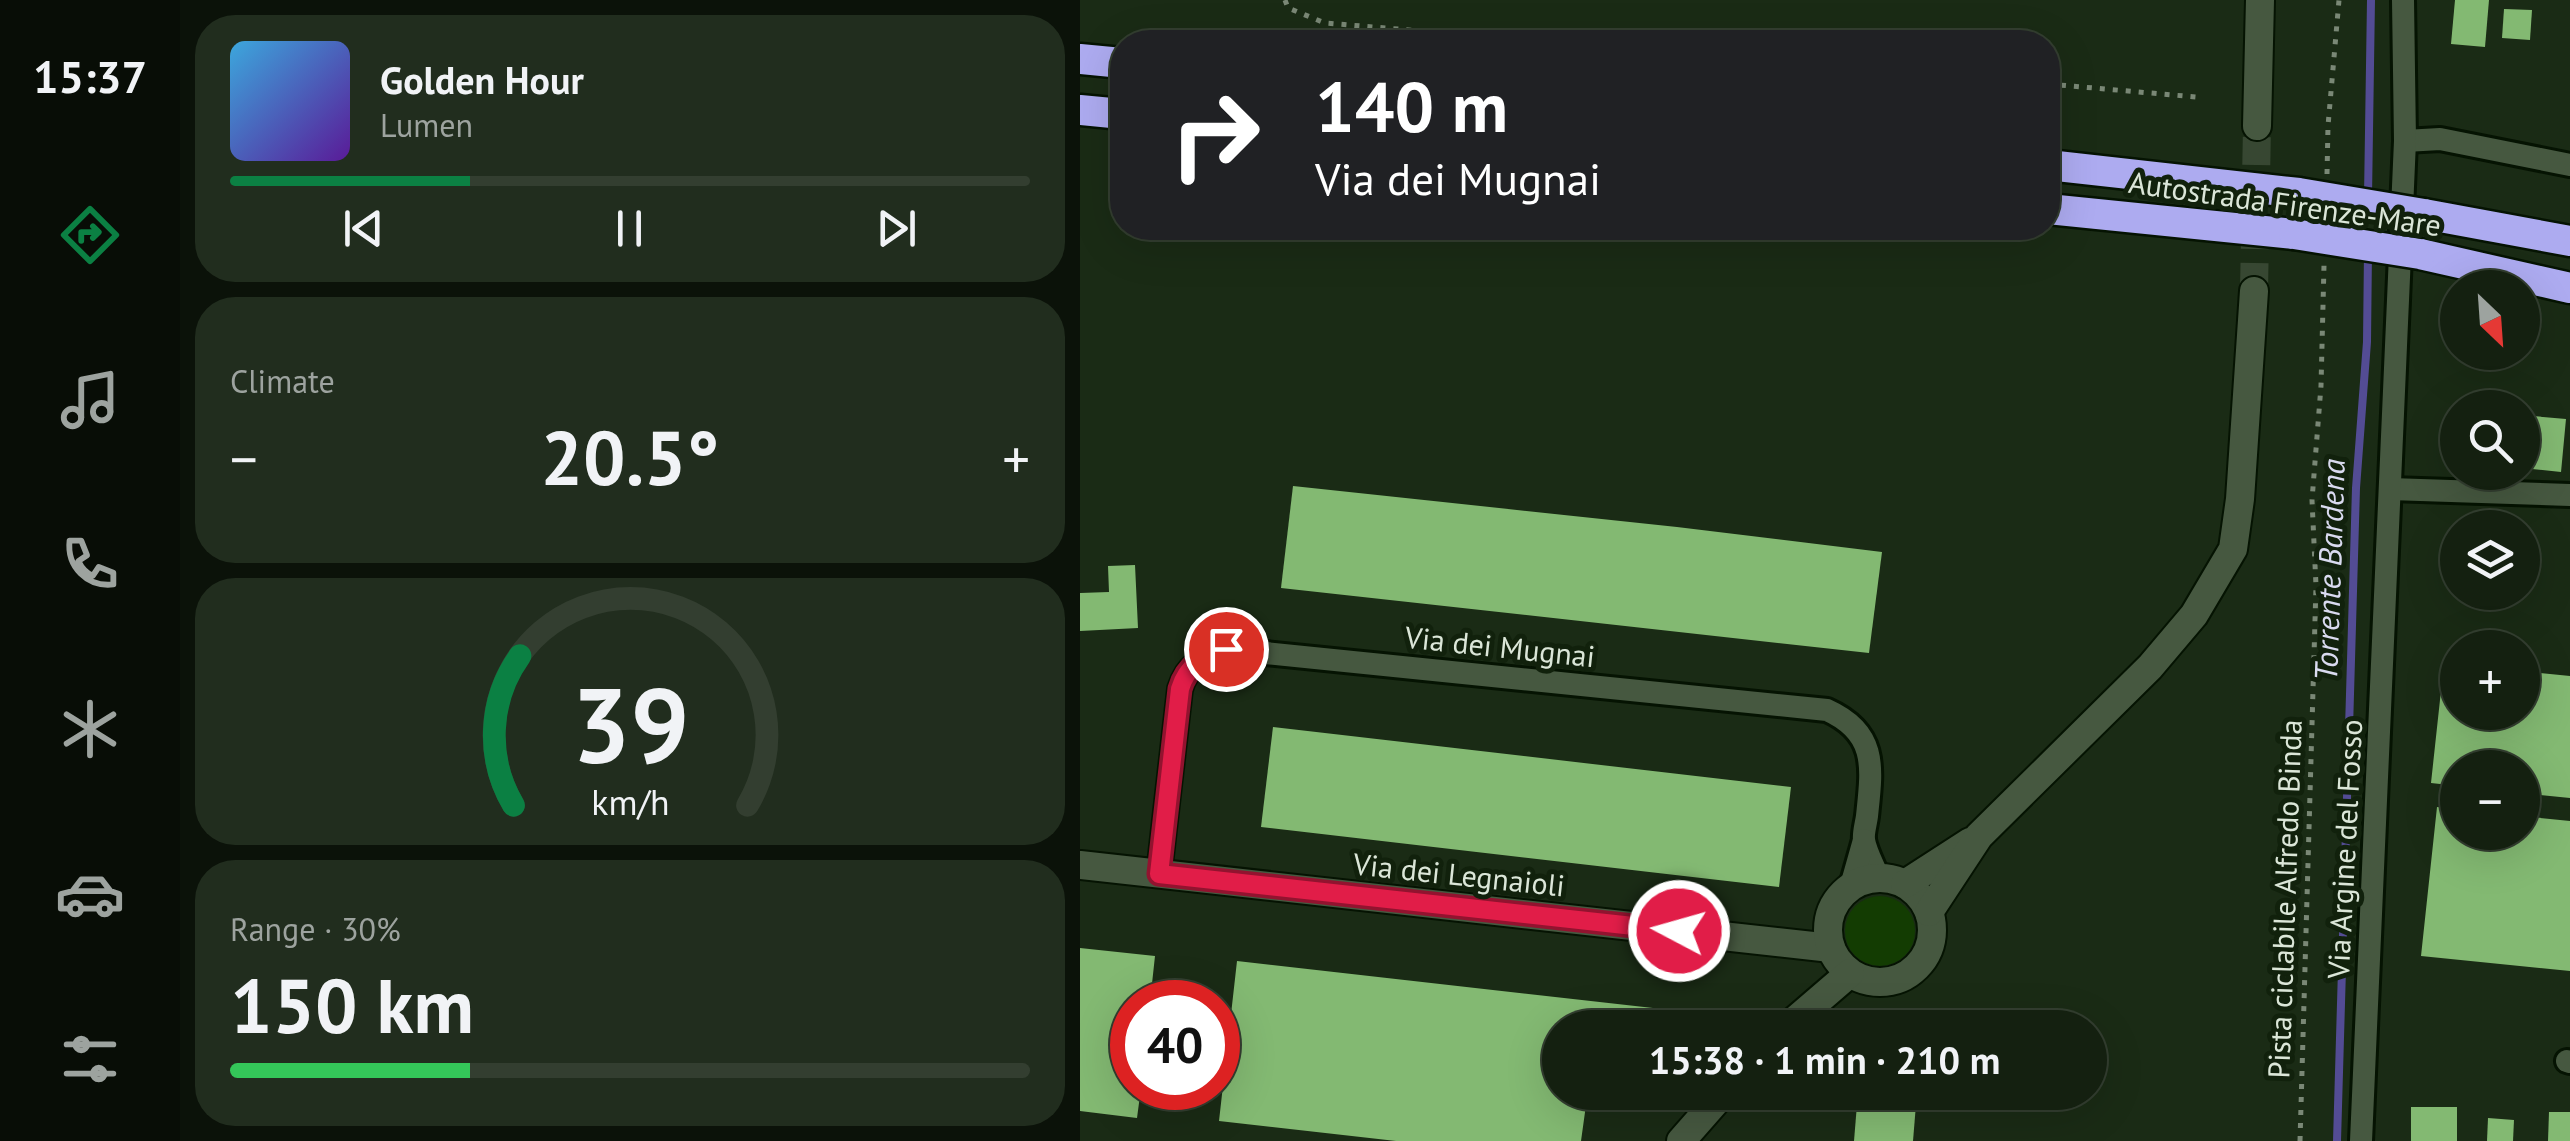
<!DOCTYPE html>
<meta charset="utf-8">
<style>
body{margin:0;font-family:"PT Sans",sans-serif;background:#212d1e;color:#f1f3f6;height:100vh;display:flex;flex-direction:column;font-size:38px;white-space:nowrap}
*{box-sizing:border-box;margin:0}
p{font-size:32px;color:#9da39f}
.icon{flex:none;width:55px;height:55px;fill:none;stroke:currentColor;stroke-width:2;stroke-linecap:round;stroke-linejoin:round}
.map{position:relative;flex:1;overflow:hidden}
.sheet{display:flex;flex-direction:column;gap:15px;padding:15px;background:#0b1209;width:900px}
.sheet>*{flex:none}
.top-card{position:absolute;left:30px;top:30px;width:950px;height:210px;border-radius:40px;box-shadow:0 10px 40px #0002,0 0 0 2px #333e30;background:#202124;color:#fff;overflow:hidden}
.needle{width:65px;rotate:155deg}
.controls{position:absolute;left:1360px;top:270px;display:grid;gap:20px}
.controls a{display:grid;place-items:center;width:100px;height:100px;border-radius:50%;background:#142010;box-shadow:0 10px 40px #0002,0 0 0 2px #333e30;font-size:50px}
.speed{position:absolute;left:30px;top:980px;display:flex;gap:20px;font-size:50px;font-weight:700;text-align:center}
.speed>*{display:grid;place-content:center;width:130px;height:130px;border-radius:50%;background:#142010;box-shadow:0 10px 40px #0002,0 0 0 2px #333e30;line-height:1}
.speed .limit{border:15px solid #d22;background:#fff;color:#111}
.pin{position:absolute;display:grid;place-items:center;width:85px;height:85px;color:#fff;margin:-42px;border:5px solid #fff;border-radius:50%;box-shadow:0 2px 10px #0007}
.me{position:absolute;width:110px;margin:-55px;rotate:276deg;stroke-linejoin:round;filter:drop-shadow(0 0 8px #0008)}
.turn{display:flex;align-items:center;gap:35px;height:210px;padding:0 40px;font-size:45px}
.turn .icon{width:130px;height:130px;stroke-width:2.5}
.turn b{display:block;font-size:70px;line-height:85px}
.big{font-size:75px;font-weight:600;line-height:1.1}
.sheet .widget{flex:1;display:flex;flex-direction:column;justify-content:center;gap:15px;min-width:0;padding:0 35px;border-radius:40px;background:#212d1e}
.sheet .dial{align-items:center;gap:0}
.dial svg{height:260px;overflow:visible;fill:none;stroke:#333e30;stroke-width:7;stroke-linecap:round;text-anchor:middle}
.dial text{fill:#f1f3f6;stroke:none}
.song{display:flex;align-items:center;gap:30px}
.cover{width:120px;height:120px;border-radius:15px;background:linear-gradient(135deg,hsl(200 70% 55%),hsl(270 70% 35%))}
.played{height:10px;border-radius:5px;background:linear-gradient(90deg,#0b8043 30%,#333e30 30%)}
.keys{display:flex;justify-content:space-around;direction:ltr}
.heat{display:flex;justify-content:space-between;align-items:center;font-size:55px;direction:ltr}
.charge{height:15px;border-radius:8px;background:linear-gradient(90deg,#34c759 30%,#333e30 0)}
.trip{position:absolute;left:462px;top:1010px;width:565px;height:100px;border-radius:50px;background:#142010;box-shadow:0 10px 40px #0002,0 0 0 2px #333e30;font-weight:600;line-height:100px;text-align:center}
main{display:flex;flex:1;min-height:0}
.tabs{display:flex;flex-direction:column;width:180px;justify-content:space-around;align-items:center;background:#080d06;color:#9da39f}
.tabs .icon{width:70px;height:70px}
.tabs .current{color:#0b8043}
.tabs b{font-size:45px;color:#f1f3f6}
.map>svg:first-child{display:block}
</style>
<main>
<nav class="tabs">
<b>15:37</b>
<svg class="icon current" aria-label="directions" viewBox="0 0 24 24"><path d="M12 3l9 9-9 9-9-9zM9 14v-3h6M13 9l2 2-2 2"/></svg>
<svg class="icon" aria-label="music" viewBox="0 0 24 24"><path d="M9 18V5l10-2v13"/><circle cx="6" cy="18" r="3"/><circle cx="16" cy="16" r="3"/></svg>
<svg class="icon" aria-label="phone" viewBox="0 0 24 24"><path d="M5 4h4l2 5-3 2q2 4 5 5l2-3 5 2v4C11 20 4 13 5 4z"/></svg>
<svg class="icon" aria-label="climate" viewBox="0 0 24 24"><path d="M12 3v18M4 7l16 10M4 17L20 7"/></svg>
<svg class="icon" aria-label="car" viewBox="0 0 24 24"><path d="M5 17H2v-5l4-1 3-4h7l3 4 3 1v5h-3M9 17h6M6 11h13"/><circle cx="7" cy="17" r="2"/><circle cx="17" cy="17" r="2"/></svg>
<svg class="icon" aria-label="filters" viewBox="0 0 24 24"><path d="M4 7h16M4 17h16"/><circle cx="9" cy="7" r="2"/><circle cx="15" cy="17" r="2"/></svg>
</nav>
<section class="sheet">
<div class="widget">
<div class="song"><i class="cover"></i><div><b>Golden Hour</b><p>Lumen</p></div></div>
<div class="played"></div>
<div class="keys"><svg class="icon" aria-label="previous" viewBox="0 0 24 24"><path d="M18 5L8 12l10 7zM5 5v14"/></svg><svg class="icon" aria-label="pause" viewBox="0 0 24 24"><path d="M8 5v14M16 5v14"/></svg><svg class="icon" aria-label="next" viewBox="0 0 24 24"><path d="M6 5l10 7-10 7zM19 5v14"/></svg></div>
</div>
<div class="widget"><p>Climate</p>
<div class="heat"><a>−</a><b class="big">20.5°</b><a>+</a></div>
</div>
<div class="widget dial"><svg viewBox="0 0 100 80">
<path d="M14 69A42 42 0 1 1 86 69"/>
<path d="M14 69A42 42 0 0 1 16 23" stroke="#0b8043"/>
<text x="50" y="56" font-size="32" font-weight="700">39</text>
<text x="50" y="72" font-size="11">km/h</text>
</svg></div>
<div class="widget"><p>Range · 30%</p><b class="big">150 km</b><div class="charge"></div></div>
</section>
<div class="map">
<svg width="1490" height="1141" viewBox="0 0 1490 1141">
<rect width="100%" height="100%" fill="#1a2b15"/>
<circle fill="#133c02" cx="800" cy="931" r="35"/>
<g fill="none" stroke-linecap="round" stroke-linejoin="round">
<g stroke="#534c94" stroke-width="8">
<path d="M1288,197L1291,0"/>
<path d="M1257,1141L1276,488L1287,342L1288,251"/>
</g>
</g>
<g fill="#83b972">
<path d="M1375,0H1409L1405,47L1371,44Z"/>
<path d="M1424,9L1452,10L1450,40L1422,38Z"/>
<path d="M1442,415L1486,419L1481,472L1442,468Z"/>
<path d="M213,486L597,527L802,552L789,653L201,588Z"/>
<path d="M55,565L58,628L0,631V593L29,592L28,566Z"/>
<path d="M1364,663L1378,665V712H1442V671L1490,676V798L1442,793V768H1378V786L1351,783Z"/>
<path d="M193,727L711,787L699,887L181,827Z"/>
<path d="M1357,807L1378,809V832H1442V816L1490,821V971L1341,956Z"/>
<path d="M0,948L75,956L70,1002H52V1088H61L57,1118L0,1111Z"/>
<path d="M157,961L573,1008L571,1028H480V1092H542L540,1109L506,1105L501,1141H316L139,1121Z"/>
<path d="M778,1092H837L833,1141H774Z"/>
<rect x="1331" y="1107" width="46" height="34"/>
<path d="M1469,1112H1490V1141H1468Z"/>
<path d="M1408,1118L1434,1120L1433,1141H1407Z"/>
</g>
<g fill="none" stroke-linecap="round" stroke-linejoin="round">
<path stroke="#374732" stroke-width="28" stroke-dasharray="28 14" stroke-linecap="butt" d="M1174,291L1177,126"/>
<g stroke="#051302" stroke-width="28">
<g id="minor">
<path d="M1325,141L1360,139L1490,165"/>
<path d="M1310,489L1490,495"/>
<path d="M79,873L100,689C107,665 123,657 146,649L747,710C798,733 792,768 787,816C786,824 783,833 784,840C786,852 794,866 798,877"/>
<path d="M771,886L784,840"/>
<path d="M1487,1061L1490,1062"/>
<path d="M1281,1141L1325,141L1323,0"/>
</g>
</g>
<g stroke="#051302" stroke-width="32">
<g id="tertiary">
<path d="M1177,126L1180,0"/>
<path d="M0,865L751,948"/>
<circle cx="800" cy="930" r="52"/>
<path d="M825,884L890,842"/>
<path d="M849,912L899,836L1070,667L1114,615L1153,549L1160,499L1174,291"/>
<path d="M706,1028L770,973"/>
<path d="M601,1141L644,1092"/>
</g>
</g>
<g stroke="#051302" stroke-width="35">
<g id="motorway">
<path d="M0,59L42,63"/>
<path d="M0,110L42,114"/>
<path d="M968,165L1219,193"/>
<path d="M968,209L1214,234"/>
<path d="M1344,214L1490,241"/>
<path d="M1340,254L1490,288"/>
</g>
</g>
<g stroke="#7a8876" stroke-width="5" stroke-dasharray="5 8" stroke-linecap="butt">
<path d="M205,0L208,8L245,23L475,42"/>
<path d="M968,84L1116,97"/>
<path d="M1247,174L1248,126L1259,0"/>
<path d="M1220,1141L1236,586L1232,500L1241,386L1244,265"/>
</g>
<use href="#minor" stroke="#465840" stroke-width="22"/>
<use href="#tertiary" stroke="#465840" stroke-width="28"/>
<use href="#motorway" stroke="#adabf0" stroke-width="30"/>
<g stroke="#051302" stroke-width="35" stroke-linecap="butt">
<g id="motorway-bridge">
<path d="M1219,193L1344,214"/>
<path d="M1214,234L1340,254"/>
</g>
</g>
<use href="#motorway-bridge" stroke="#adabf0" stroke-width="30"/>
</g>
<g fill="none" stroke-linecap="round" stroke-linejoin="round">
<g stroke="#92132f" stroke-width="25">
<path id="route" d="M146,649C123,657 107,665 100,689L79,874L599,931"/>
</g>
<use href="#route" stroke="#e11d48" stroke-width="18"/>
</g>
<g text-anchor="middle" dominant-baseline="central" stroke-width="10" stroke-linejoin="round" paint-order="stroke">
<g font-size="30" fill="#dbe6d8" stroke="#11210c">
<text transform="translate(1205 203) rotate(8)">Autostrada Firenze-Mare</text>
<text transform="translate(420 646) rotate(6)">Via dei Mugnai</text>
<text transform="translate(1264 849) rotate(-87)">Via Argine del Fosso</text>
<text transform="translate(379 874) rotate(6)">Via dei Legnaioli</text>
<text transform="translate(1204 899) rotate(-88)">Pista ciclabile Alfredo Binda</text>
</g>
<g font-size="32" font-style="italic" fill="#d9daef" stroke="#11210c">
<text transform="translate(1249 570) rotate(-88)">Torrente Bardena</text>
</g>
</g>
</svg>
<div class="controls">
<a><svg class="needle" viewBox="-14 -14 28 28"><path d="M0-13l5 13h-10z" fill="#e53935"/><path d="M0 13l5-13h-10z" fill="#9da39f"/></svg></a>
<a><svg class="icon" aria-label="search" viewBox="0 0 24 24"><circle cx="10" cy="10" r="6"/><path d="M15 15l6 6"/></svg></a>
<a><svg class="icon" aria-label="layers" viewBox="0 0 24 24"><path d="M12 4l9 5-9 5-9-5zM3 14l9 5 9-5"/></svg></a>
<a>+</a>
<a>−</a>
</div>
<div class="speed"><div class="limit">40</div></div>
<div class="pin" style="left:146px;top:649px;background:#d93025"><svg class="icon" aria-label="arrive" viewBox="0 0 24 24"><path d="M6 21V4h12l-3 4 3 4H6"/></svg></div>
<svg class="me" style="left:599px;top:931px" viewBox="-20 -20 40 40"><circle r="17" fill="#e11d48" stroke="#fff" stroke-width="3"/><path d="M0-11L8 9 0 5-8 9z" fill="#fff"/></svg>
<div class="trip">15:38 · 1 min · 210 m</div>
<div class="top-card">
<div class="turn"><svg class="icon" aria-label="right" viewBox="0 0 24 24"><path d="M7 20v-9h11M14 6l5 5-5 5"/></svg><div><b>140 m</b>Via dei Mugnai</div></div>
</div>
</div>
</main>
